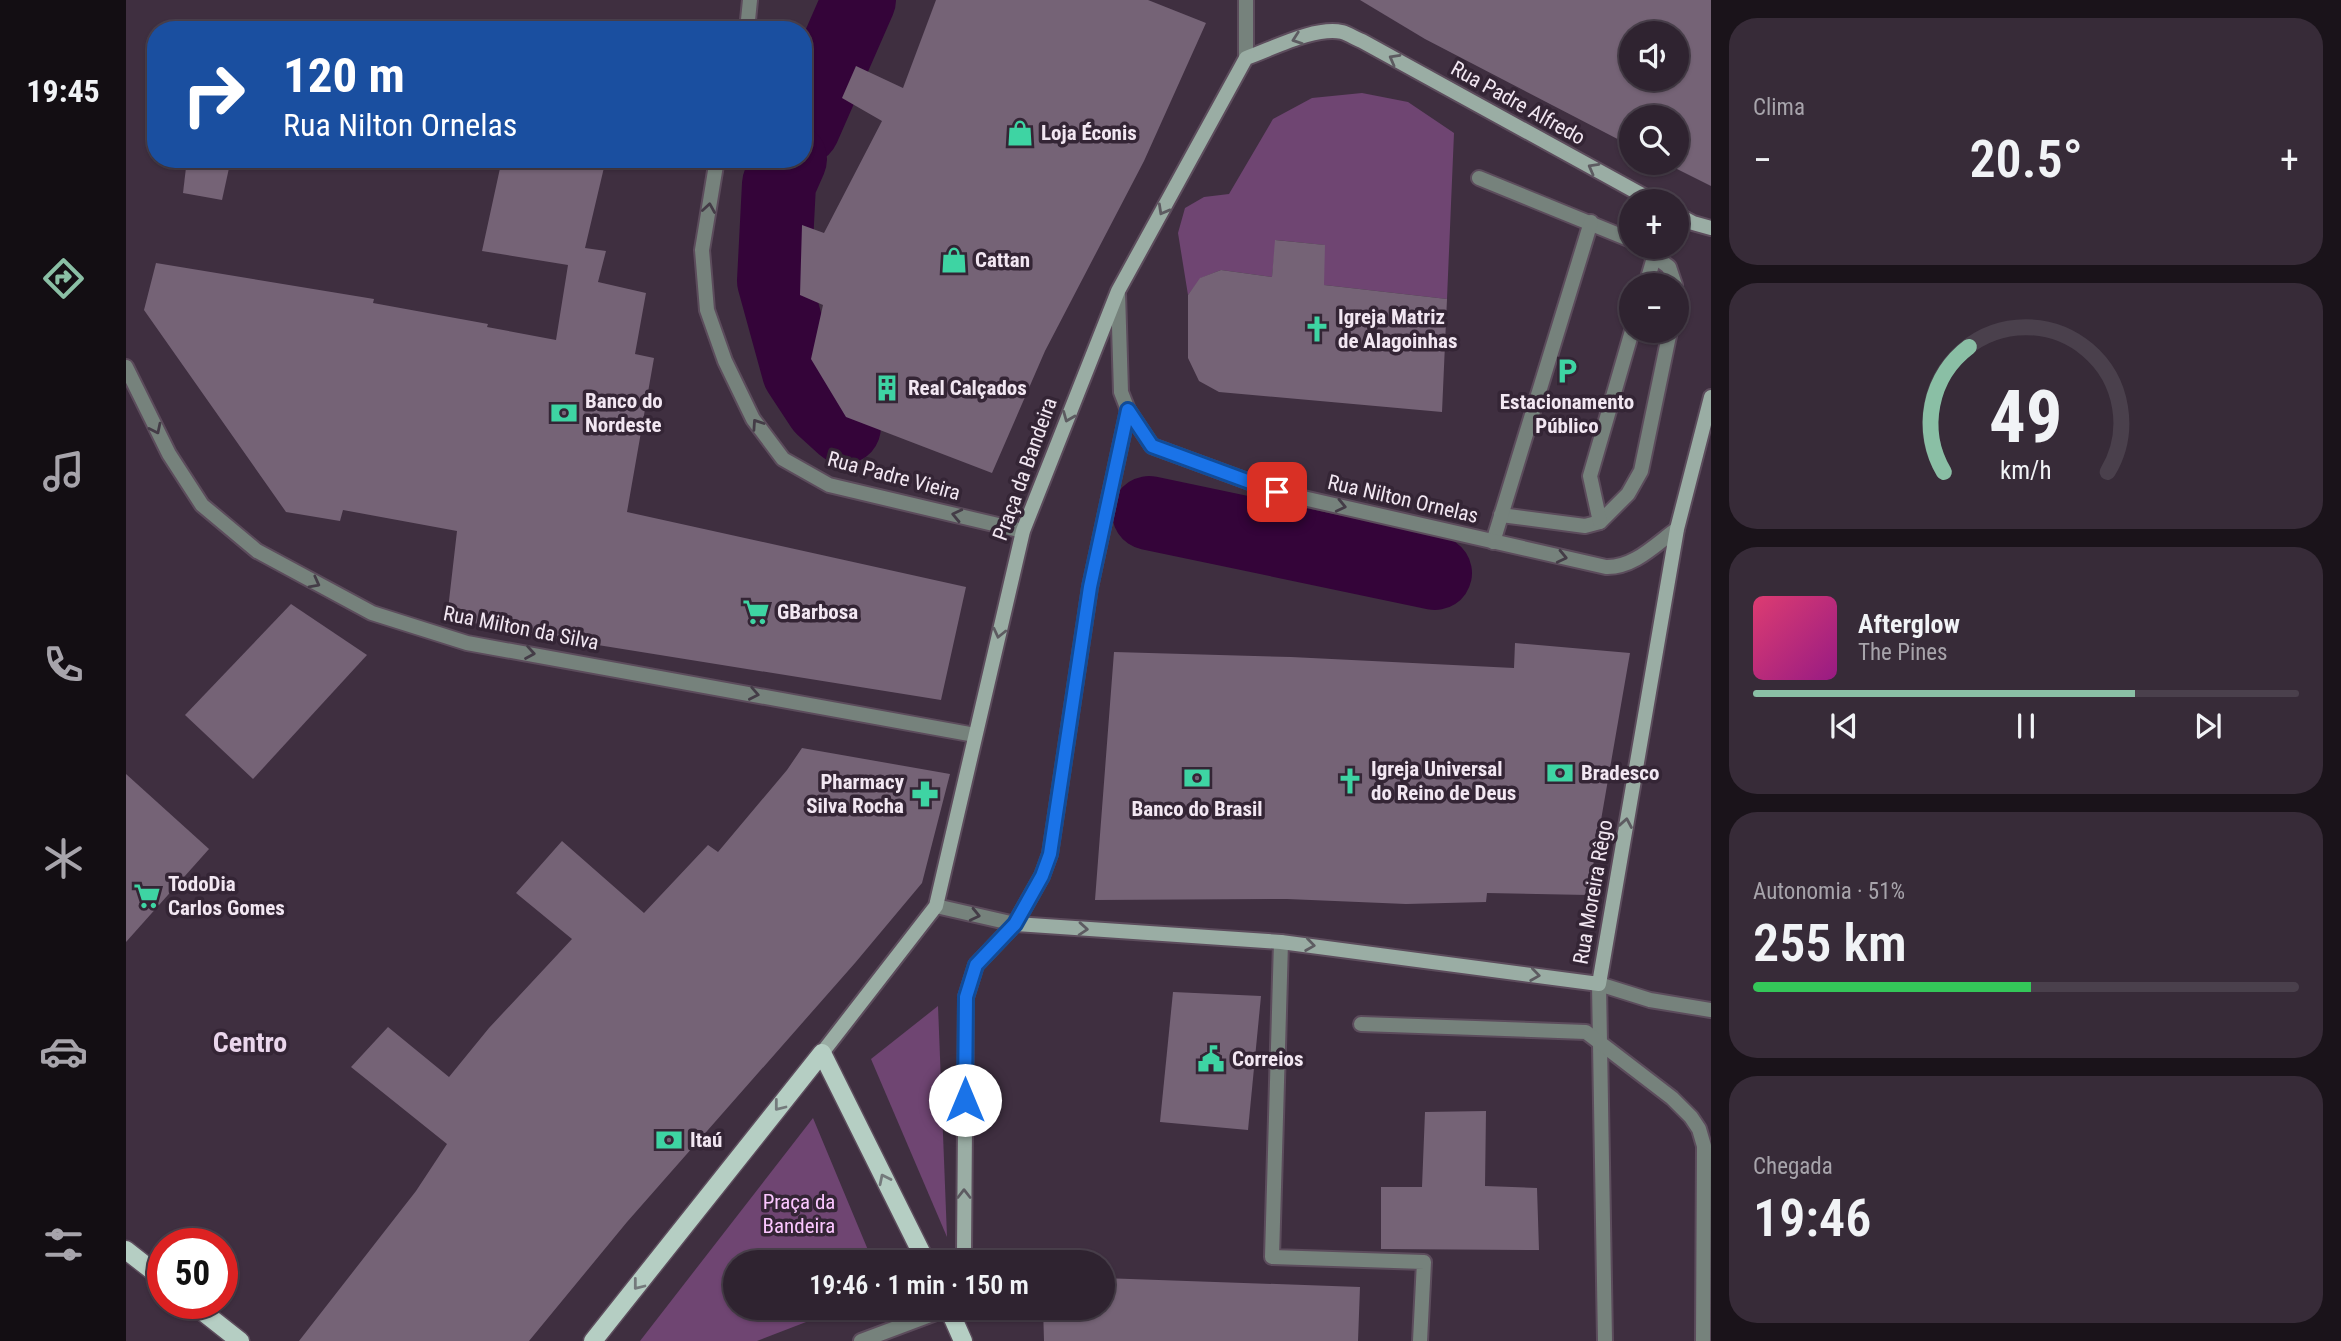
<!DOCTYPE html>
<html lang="pt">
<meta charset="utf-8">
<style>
body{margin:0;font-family:"Roboto Condensed",sans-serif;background:#372b38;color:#f1f3f6;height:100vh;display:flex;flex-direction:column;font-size:26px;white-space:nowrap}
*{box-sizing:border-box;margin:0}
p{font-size:23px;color:#a7a4ab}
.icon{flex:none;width:38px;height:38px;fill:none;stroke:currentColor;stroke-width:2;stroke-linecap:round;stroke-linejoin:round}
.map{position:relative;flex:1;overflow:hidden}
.panel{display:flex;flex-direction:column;gap:18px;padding:18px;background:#1a131a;width:630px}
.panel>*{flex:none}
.banner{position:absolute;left:21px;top:21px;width:665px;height:147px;border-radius:28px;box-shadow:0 2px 5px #0004,0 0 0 2px #4a404c;background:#1a4fa0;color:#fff;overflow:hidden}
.tools{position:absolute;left:1493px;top:21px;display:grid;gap:14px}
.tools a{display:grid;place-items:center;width:70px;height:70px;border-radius:50%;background:#2f2330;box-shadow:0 2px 5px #0004,0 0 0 2px #4a404c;font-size:35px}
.speed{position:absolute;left:21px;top:1228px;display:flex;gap:14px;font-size:35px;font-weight:700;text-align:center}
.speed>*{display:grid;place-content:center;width:91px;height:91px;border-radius:50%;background:#2f2330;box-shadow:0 2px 5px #0004,0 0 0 2px #4a404c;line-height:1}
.speed .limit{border:10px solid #d22;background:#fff;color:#111}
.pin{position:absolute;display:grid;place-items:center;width:60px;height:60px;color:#fff;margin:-30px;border-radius:14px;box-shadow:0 4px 10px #0006}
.me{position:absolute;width:77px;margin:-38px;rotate:0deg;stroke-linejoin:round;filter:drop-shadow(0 0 5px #0008)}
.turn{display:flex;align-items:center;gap:24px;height:147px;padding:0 21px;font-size:32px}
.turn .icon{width:91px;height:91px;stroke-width:2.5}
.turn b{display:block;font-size:49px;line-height:60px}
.big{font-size:52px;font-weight:600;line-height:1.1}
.panel .widget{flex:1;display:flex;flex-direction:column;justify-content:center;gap:10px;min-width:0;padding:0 24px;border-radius:28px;background:#372b38}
.panel .dial{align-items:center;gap:0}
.dial svg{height:182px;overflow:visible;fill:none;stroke:#4a404c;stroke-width:7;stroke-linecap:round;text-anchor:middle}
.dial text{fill:#f1f3f6;stroke:none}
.song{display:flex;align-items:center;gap:21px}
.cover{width:84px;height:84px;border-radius:10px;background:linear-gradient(135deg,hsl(340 70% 55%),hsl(310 70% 35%))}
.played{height:7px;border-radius:4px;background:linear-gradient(90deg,#8abfa5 70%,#4a404c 70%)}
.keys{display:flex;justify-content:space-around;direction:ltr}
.heat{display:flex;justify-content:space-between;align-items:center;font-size:38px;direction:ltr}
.charge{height:10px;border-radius:5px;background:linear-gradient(90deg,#34c759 51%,#4a404c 0)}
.trip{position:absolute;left:597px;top:1250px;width:392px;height:70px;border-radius:35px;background:#2f2330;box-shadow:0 2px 5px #0004,0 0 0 2px #4a404c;font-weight:600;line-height:70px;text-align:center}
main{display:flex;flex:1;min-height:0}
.tabs{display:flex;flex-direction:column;width:126px;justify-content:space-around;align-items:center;background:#130e13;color:#a7a4ab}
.tabs .icon{width:49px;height:49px}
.tabs .current{color:#8abfa5}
.tabs b{font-size:32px;color:#f1f3f6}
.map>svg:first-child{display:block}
</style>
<main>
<nav class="tabs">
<b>19:45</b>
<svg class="icon current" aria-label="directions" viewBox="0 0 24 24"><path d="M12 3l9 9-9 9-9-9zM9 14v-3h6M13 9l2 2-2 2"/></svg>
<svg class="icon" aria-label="music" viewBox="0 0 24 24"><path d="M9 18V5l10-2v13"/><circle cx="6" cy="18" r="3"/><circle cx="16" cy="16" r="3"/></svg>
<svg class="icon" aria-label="phone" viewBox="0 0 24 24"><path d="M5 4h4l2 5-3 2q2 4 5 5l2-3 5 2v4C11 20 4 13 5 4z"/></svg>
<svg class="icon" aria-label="climate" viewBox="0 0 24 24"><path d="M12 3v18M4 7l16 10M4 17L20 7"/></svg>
<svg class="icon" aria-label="car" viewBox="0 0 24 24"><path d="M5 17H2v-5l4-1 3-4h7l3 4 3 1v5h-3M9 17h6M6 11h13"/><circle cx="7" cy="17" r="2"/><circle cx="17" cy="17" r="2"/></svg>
<svg class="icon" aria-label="filters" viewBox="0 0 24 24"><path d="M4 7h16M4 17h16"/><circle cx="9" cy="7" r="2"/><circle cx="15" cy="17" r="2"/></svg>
</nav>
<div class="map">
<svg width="1585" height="1341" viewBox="0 0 1585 1341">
<rect width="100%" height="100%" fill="#3f2f40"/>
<g fill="#6f4572">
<path d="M1236,93L1282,102L1328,133L1321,299L1198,285V245L1150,240L1146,277L1095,270L1075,278L1062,295L1052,233L1059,208L1078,197L1103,194L1147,119L1186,98Z"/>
<path d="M812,1006L821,1237L745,1059Z"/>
<path d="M687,1118L747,1262H609V1307H719L631,1341H514Z"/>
</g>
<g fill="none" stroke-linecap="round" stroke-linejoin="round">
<g stroke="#340439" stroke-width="74">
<path d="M677,128L733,0"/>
<path d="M664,159L653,184L648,281L673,372L696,407L718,427"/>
<path d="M1023,513L1309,573"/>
</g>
</g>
<g fill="#756376" fill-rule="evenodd">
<path d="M810,0H1022L1080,23L1018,161L919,351L866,473L720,417L685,359L697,305L674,295L676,225L698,233L756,121L716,98L730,66L777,88Z"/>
<path d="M1234,0H1585V186L1539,163H1550V117H1505V146L1299,39ZM1505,33H1550V79H1505Z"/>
<path d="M61,159H105L96,200L57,193Z"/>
<path d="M376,159H480L459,248L480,251L472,282L520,293L509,354L528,358L501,512L840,587L815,700L422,637L321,618L331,531L217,510L214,521L160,512L18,310L30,263L248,299L247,303L362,324L361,327L430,340L442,265L356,251Z"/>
<path d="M1149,240L1199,245L1198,285L1321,299L1316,412L1093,392L1073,381L1062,358V295L1074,278L1095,270L1146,277Z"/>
<path d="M165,604L241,655L127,779L59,715Z"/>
<path d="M1389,643L1504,653L1462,895L1361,893L1360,902L1280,904L1161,899L969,900L988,652L1165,657L1388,668Z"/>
<path d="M676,748L824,774L796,883L729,963L501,1222L403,1341H173L290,1191L321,1144L225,1067L262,1027L323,1077L363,1028L446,939L390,893L436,841L518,913L582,845L592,852L661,770Z"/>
<path d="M0,774L83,849L0,942Z"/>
<path d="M1047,992L1135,996L1122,1130L1034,1122Z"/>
<path d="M1360,1111L1359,1186L1411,1188L1413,1250L1255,1249V1187H1296L1299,1112Z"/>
<path d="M976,1278L1234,1287L1232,1341H918L917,1307H976Z"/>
</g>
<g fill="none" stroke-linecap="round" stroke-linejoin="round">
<g stroke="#5c4c5c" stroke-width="18">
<g id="service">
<path d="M1353,178L1505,240"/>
<path d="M1516,247L1543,267L1549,285"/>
<path d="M1520,285L1529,254"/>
<path d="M1375,515L1459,526L1474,522L1502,494L1515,471L1544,331"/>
<path d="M1474,522L1464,476L1506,331"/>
<path d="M1367,542L1465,222"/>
<path d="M1473,984L1479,1341"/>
<path d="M1235,1024L1460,1032L1546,1098L1565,1117L1573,1129L1578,1146L1577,1341"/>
</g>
</g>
<g stroke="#5c4c5c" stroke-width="18">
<path id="pedestrian" d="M1155,942L1146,1257L1298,1262L1294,1341"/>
</g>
<g stroke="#5c4c5c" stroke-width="18">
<path id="minor" d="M1473,984L1524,1000L1585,1010"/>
</g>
<g stroke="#5c4c5c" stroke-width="18">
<g id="tertiary">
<path d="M1120,0V58"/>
<path d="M621,30L624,0"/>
<path d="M591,159L576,250L581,310L599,361L627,419L657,459L703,485L897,531"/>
<path d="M992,293L995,392L1002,410L1026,446L1151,492L1480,567C1508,568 1530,544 1551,529"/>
<path d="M0,367L43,454L76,505L131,551L246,613L341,643L849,735"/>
<path d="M810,906L889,924L916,876L924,854L964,587L1002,410"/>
<path d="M735,1341L823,1308"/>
</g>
</g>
<g stroke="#5c4c5c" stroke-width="18">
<g id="secondary">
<path d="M1550,214L1567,223L1585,228"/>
<path d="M696,1053L810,906L897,531L992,291L1120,58C1146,49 1189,26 1216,32C1223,34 1230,39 1236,41L1527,201"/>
<path d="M836,1262L838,1253L840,997L850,965L889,924L1155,942L1473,984L1551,529L1585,397"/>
</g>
</g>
<g stroke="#5c4c5c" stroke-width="21">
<g id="primary">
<path d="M0,1250L37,1279"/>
<path d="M67,1304L114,1341"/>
<path d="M822,1307L837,1341"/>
<path d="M467,1341L696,1053L800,1262"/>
</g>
</g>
<use href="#service" stroke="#76827c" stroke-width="14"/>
<use href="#pedestrian" stroke="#76827c" stroke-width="14"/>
<use href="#minor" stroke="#76827c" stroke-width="14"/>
<use href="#tertiary" stroke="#76827c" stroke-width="14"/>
<use href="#secondary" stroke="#9aada4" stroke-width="14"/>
<use href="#primary" stroke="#b5cec3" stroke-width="18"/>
</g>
<defs><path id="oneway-chevron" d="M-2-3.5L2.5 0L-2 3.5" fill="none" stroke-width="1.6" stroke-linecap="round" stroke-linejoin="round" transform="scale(1.75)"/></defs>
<g stroke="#5d5b61">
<use href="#oneway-chevron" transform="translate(1171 39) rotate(161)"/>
<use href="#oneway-chevron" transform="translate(1268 59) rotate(-151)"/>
<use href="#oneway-chevron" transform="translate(1467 168) rotate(-151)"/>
<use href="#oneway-chevron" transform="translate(1037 210) rotate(119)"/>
<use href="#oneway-chevron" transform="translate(942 417) rotate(112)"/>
<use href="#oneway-chevron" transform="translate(873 633) rotate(103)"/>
<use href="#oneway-chevron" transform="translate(1500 823) rotate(-80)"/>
<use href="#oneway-chevron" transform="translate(957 929) rotate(4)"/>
<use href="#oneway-chevron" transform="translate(1184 945) rotate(8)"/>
<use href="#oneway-chevron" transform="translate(1409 975) rotate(8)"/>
<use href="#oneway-chevron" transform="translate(838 1194) rotate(-90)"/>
</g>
<g stroke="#443c47">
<use href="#oneway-chevron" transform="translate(583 208) rotate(-81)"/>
<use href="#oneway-chevron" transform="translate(631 424) rotate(-124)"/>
<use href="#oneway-chevron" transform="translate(30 429) rotate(64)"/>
<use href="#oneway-chevron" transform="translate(1215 506) rotate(13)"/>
<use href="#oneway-chevron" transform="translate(831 515) rotate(-167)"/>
<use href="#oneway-chevron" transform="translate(1436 557) rotate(13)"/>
<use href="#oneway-chevron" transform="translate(189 583) rotate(28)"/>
<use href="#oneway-chevron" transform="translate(404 653) rotate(10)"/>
<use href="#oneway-chevron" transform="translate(628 694) rotate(11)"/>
<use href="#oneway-chevron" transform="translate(849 915) rotate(13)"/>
</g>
<g stroke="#747a7c">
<use href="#oneway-chevron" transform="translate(653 1106) rotate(128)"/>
<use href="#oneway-chevron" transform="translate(758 1179) rotate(-116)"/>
<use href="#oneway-chevron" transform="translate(512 1285) rotate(128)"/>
</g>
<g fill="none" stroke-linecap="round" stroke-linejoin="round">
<g stroke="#114b97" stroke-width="18">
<path id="route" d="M839,1100L840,997L850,965L889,924L916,876L924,854L964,587L1002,410L1026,446L1151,492"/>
</g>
<use href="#route" stroke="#1a73e8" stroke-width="12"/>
</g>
<defs>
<g id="shop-bare" transform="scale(2.1)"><path d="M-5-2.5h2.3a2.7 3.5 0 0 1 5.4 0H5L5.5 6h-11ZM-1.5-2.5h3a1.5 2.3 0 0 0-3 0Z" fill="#3ed4a3" stroke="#342535" stroke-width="2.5" paint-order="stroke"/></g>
<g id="church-bare" transform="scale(2.1)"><path d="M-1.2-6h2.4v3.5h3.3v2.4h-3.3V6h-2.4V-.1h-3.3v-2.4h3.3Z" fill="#3ed4a3" stroke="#342535" stroke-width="2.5" paint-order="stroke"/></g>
<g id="parking-bare" transform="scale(2.1)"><path d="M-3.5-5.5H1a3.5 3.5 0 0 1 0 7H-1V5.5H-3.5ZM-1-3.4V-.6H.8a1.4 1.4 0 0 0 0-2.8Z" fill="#3ed4a3" stroke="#342535" stroke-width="2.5" paint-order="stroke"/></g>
<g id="building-bare" transform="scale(2.1)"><path d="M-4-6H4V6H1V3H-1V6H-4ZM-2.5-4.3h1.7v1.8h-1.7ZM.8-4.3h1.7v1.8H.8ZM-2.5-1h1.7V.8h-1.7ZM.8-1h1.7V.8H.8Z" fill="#3ed4a3" stroke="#342535" stroke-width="2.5" paint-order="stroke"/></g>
<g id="bank-bare" transform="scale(2.1)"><path d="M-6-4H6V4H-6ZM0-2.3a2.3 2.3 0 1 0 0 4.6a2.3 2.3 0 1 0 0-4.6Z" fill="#3ed4a3" stroke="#342535" stroke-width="2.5" paint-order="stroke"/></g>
<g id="supermarket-bare" transform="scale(2.1)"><path d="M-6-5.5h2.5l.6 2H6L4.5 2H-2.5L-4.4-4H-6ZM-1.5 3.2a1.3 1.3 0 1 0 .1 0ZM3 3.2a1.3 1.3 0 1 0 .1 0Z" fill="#3ed4a3" stroke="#342535" stroke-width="2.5" paint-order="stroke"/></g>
<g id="pharmacy-bare" transform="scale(2.1)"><path d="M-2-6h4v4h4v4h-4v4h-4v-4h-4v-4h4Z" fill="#3ed4a3" stroke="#342535" stroke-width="2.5" paint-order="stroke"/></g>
<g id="civic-bare" transform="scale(2.1)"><path d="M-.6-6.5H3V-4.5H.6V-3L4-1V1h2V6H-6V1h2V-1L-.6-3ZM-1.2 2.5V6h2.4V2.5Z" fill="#3ed4a3" stroke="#342535" stroke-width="2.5" paint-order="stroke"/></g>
</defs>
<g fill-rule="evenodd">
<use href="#shop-bare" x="894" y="133"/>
<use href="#shop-bare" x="828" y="260"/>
<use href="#church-bare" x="1191" y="329"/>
<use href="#parking-bare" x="1441" y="371"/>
<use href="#building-bare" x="761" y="388"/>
<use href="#bank-bare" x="438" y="413"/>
<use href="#supermarket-bare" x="630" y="612"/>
<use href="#bank-bare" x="1434" y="773"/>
<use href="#bank-bare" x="1071" y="778"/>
<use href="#church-bare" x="1224" y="781"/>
<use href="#pharmacy-bare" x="799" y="794"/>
<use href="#supermarket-bare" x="21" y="896"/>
<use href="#civic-bare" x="1085" y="1059"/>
<use href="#bank-bare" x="543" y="1140"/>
</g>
<g text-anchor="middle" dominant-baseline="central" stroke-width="7" stroke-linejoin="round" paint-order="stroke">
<g font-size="21" fill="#f2e7f2" stroke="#342535">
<text transform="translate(1392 103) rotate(29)">Rua Padre Alfredo</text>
<text transform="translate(899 469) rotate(-70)">Praça da Bandeira</text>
<text transform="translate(768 476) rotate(15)">Rua Padre Vieira</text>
<text transform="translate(1277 499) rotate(13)">Rua Nilton Ornelas</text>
<text transform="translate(395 628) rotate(11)">Rua Milton da Silva</text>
<text transform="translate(1467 892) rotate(-80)">Rua Moreira Rêgo</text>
</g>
<g font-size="21" font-weight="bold" fill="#f2e7f2" stroke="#342535" text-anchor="start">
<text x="915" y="133">Loja Éconis</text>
<text x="849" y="260">Cattan</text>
<text x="1212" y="317">Igreja Matriz<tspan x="1212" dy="24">de Alagoinhas</tspan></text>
<text x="782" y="388">Real Calçados</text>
<text x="459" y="401">Banco do<tspan x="459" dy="24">Nordeste</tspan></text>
<text x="1441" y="402" text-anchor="middle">Estacionamento<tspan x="1441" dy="24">Público</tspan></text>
<text x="651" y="612">GBarbosa</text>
<text x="1245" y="769">Igreja Universal<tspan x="1245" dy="24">do Reino de Deus</tspan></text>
<text x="1455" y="773">Bradesco</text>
<text x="778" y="782" text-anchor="end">Pharmacy<tspan x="778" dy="24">Silva Rocha</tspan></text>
<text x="1071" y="809" text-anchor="middle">Banco do Brasil</text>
<text x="42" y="884">TodoDia<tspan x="42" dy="24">Carlos Gomes</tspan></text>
<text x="1106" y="1059">Correios</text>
<text x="564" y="1140">Itaú</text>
</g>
<g font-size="21" fill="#fbc6ff" stroke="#342535">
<text x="673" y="1202">Praça da<tspan x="673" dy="24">Bandeira</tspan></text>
</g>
<g font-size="28" font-weight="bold" fill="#ead6ec" stroke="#342535">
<text x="124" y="1042">Centro</text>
</g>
</g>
</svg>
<div class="tools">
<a><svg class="icon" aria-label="sound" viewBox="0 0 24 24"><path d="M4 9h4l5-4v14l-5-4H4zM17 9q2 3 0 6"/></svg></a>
<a><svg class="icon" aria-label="search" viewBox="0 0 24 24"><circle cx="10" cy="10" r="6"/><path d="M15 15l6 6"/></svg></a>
<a>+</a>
<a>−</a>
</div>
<div class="speed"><div class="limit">50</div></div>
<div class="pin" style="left:1151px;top:492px;background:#d93025"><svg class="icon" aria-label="arrive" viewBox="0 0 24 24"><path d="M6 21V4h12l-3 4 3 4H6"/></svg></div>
<svg class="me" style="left:839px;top:1100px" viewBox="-20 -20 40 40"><circle r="19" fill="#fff"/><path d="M0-13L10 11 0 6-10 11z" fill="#1a73e8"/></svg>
<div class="trip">19:46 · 1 min · 150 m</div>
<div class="banner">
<div class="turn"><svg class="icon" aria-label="right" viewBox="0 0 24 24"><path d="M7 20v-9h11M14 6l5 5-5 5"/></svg><div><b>120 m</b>Rua Nilton Ornelas</div></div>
</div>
</div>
<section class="panel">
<div class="widget"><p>Clima</p>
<div class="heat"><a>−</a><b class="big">20.5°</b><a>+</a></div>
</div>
<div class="widget dial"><svg viewBox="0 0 100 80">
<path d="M14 69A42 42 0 1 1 86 69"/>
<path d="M14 69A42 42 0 0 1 25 14" stroke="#8abfa5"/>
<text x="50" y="56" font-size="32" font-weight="700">49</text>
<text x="50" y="72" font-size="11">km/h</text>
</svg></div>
<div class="widget">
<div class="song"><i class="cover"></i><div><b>Afterglow</b><p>The Pines</p></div></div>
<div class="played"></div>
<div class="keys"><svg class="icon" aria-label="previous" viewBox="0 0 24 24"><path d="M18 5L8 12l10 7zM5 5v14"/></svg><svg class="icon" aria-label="pause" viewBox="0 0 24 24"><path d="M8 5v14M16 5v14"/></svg><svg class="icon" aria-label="next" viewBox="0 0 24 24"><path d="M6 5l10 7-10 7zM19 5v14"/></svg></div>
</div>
<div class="widget"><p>Autonomia · 51%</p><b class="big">255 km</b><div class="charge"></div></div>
<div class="widget"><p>Chegada</p><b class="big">19:46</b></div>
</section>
</main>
